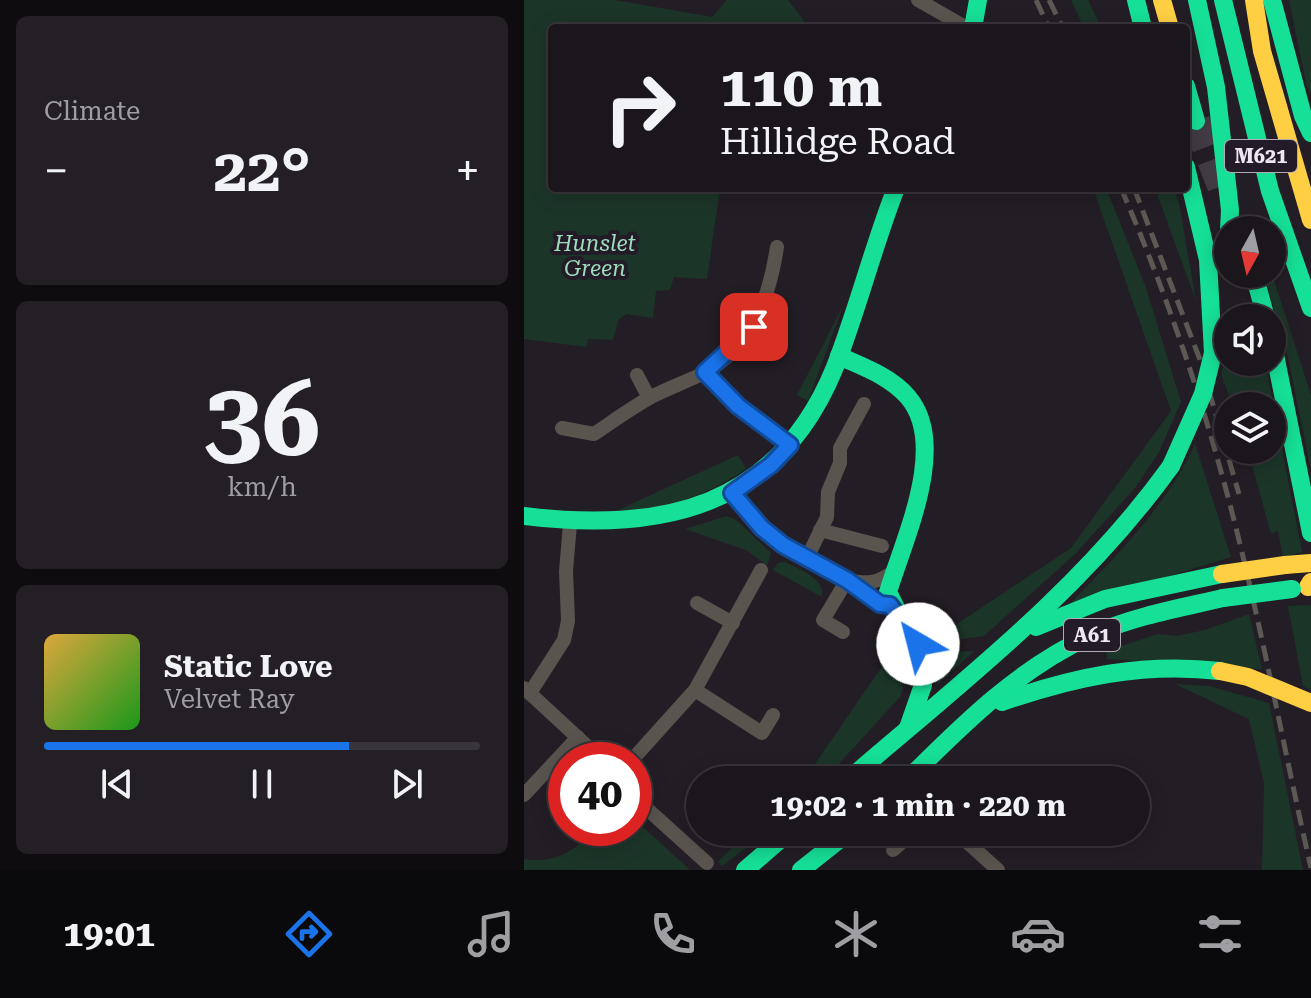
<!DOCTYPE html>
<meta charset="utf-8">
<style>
body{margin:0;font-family:"Roboto Serif",serif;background:#231f25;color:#f1f3f6;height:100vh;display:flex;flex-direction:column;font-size:30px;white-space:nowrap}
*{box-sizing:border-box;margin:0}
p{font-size:26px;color:#9f9fa3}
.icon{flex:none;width:44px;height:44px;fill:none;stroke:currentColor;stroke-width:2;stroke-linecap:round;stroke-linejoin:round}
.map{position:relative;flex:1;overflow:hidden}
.drawer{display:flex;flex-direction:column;gap:16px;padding:16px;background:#0e0c0f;width:524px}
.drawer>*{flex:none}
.top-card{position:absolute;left:24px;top:24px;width:642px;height:168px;border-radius:8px;box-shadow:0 4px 20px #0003,0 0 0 2px #38353b;background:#1a161c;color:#f1f3f6;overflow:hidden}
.needle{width:52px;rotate:188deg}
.buttons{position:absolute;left:690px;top:216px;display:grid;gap:16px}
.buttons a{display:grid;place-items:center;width:72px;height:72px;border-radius:50%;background:#1a161c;box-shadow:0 4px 20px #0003,0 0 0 2px #38353b;font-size:40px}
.speed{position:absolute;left:24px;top:742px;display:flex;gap:16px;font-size:40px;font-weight:700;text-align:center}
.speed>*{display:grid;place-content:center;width:104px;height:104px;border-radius:50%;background:#1a161c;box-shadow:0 4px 20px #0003,0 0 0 2px #38353b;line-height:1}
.speed .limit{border:12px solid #d22;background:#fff;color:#111}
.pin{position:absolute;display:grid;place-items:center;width:68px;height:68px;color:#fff;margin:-34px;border-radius:16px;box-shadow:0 4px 12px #0006}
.me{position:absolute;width:88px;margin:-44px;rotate:323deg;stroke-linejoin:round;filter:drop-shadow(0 0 6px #0008)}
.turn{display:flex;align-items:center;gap:28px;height:168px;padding:0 40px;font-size:36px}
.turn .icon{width:104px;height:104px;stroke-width:2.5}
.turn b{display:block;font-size:56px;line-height:68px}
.big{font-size:60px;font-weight:700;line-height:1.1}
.drawer .widget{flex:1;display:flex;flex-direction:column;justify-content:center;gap:12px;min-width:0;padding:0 28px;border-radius:12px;background:#231f25}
.drawer .dial{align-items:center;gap:0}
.dial b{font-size:104px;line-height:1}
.song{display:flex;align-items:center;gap:24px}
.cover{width:96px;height:96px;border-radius:12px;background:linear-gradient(135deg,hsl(40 70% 55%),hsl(120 70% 35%))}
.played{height:8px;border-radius:4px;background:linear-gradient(90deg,#1a73e8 70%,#38353b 70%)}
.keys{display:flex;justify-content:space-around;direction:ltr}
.heat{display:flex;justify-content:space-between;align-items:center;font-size:44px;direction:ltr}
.trip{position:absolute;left:162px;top:766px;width:464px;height:80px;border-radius:40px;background:#1a161c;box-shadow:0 4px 20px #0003,0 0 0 2px #38353b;font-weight:700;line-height:80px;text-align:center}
.menu{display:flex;height:128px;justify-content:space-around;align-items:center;background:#0a090b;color:#9f9fa3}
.menu .icon{width:56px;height:56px}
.menu .current{color:#1a73e8}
.menu b{font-size:36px;color:#f1f3f6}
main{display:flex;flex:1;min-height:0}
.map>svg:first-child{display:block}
</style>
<main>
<section class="drawer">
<div class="widget"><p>Climate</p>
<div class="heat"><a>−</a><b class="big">22°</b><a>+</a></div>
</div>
<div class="widget dial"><b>36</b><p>km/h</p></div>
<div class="widget">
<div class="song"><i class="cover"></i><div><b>Static Love</b><p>Velvet Ray</p></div></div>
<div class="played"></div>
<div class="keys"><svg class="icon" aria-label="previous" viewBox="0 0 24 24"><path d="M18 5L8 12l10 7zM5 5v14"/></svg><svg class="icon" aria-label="pause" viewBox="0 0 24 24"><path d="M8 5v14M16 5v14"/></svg><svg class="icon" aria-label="next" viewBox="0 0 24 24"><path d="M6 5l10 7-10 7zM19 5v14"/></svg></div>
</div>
</section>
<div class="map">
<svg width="787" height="870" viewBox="0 0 787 870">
<rect width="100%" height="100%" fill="#231e25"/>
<g fill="#1c3529">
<path d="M0,0H91L188,17L203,0H264L283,25L278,28H28V188H196L183,279L150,277L146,290L132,291L129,318L103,314L95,319L89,340L64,339L62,347L0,339Z"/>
<path d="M547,0H564L577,28H560Z"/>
<path d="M765,0H787V96L782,83Z"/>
<path d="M569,188H582L622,288L657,402L635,452L611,488L552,553L460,636L403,644L547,548L647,411Z"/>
<path d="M631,188H649L655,203L672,301Z"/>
<path d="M740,274H748L787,395V470L764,358Z"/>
<path d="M319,306L284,401L273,395Z"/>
<path d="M704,351V362H741L778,552L759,557L754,531L747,534L724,450H748V406H709L697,374Z"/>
<path d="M671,444L707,557L543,607C592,556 641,509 671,444Z"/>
<path d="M214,455L222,469C176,499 144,508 90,512Z"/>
<path d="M203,516L211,519L247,553L243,565L222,550L161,529Z"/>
<path d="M261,562C276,570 301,578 298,597L249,570L254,563Z"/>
<path d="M787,605V690L779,686L764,606Z"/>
<path d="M725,614L738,669L583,659L582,651L634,634L653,636L681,630Z"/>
<path d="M370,649L379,688L376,697L300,780H280Z"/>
<path d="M450,651L413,685V653Z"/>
<path d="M651,684L685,686L745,703L779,870H738L740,783L725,719Z"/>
<path d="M110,819L166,870H0V859C33,864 51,850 73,828H110Z"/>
<path d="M223,832H243L198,866L194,862Z"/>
</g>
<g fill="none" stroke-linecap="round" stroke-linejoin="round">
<path stroke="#413c43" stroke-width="28" stroke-dasharray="28 14" stroke-linecap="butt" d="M672,121L699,191"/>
<g stroke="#59544e" stroke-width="14">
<path d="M394,0L443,28"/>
<path d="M181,372L214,406L266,445"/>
<path d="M113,375L125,398"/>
<path d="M38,428L70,434C88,422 107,408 127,397C143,389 161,382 178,374C228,348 245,299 253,247"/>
<path d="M208,493L238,528L259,545L323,580L356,604L366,605"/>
<path d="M296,530L358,546"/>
<path d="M283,558L303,517L304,492L316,463V448L340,404"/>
<path d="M323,580C343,584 353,584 370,571"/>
<path d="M173,603L209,623"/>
<path d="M319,632L299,620L323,580"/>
<path d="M0,688L78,760"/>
<path d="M171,690L238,733L249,715"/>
<path d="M6,693L40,640L44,621L42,571L46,524"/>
<path d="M108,760L171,690L237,570"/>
<path d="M0,795L54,737"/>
<path d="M110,797L183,863"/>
<path d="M432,832L474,870"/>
<path d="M369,850L389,832"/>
</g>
<g stroke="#16e098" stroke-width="18">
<path d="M612,0L619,28"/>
<path d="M673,0L692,87L706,210L705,230"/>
<path d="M699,0L746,191L787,308"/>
<path d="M748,0L779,116L787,133"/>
<path d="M449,28L454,0"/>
<path d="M662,86L672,121"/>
<path d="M662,167L684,260L689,353"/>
<path d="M730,274L742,318"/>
<path d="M748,340L787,533"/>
<path d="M315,356C339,367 366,376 384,397C425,445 380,539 364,592L400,663L399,685L384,728"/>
<path d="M0,516C138,533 254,508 311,367C334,308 349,247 372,188"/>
<path d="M512,627L581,599L698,574"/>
<path d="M478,702C550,677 619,662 696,671"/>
<path d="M324,780C439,681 558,590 647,466"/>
<path d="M383,780C439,724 496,667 570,634C611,616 656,608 699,598"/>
<path d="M221,870L265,832"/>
<path d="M277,870L325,832"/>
</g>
<g stroke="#ffcf43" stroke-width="18">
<path d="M638,0L646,28"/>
<path d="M730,0L738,51L787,220"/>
<path d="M761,565L787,563"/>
<path d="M784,587L787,582"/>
</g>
<g stroke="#5c5854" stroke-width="5" stroke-dasharray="16 8" stroke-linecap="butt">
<path d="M512,0L525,28"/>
<path d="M525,0L539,28"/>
<path d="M597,188C637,281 671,377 698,475C734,605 757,737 787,868"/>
<path d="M610,188L675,357L715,494"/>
</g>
<g stroke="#16e098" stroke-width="18">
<path d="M647,466L679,394L689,353"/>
<path d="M699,598L768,589"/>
</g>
<g stroke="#ffcf43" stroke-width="18">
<path d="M698,574L761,565"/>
<path d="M696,671L724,677L787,703"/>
</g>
</g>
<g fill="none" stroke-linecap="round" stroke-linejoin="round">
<g stroke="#114b97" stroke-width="20">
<path id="route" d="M230,327L181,372L214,406L266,445L247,465L208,493L238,528L259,545L323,580L356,604L366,605L394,644"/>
</g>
<use href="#route" stroke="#1a73e8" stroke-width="14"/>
</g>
<g text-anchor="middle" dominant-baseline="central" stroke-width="8" stroke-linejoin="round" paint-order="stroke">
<g fill="#241b28" stroke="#b1aab4" stroke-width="2">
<rect x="701" y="140" width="72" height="32" rx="6"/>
<rect x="540" y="619" width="56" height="32" rx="6"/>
</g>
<g font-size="20" font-weight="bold" fill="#ede7f0">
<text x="737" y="156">M621</text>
<text x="568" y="635">A61</text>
</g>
<g font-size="22" font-style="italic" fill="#9eddbb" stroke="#241b28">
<text x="71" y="243">Hunslet<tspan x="71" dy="25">Green</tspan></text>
</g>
</g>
</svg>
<div class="buttons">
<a><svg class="needle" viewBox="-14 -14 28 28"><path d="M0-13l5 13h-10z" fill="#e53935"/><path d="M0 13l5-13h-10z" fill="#9f9fa3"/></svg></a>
<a><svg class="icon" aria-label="sound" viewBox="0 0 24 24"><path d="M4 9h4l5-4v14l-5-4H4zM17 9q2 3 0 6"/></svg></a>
<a><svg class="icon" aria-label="layers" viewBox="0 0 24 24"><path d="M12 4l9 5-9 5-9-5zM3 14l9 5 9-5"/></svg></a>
</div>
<div class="speed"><div class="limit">40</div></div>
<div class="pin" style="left:230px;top:327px;background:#d93025"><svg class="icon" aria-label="arrive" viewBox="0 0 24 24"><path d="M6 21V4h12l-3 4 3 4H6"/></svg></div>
<svg class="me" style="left:394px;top:644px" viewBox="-20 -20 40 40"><circle r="19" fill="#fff"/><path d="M0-13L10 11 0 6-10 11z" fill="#1a73e8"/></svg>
<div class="trip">19:02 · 1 min · 220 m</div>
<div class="top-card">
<div class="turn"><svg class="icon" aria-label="right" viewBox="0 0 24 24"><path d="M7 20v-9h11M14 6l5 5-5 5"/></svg><div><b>110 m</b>Hillidge Road</div></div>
</div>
</div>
</main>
<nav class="menu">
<b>19:01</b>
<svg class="icon current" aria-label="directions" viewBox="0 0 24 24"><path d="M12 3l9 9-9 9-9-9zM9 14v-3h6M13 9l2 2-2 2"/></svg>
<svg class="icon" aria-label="music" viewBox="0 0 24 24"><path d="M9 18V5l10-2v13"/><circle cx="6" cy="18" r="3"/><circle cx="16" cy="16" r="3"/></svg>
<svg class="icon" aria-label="phone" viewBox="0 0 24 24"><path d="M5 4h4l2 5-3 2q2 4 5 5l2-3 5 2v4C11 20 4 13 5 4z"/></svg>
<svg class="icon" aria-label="climate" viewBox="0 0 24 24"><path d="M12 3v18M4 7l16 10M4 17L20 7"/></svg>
<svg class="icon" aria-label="car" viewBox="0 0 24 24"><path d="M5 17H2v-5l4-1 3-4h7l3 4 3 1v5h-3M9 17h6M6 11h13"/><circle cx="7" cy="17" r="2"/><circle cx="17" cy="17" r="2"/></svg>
<svg class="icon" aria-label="filters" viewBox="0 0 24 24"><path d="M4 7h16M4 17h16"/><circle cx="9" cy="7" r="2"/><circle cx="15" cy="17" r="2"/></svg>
</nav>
